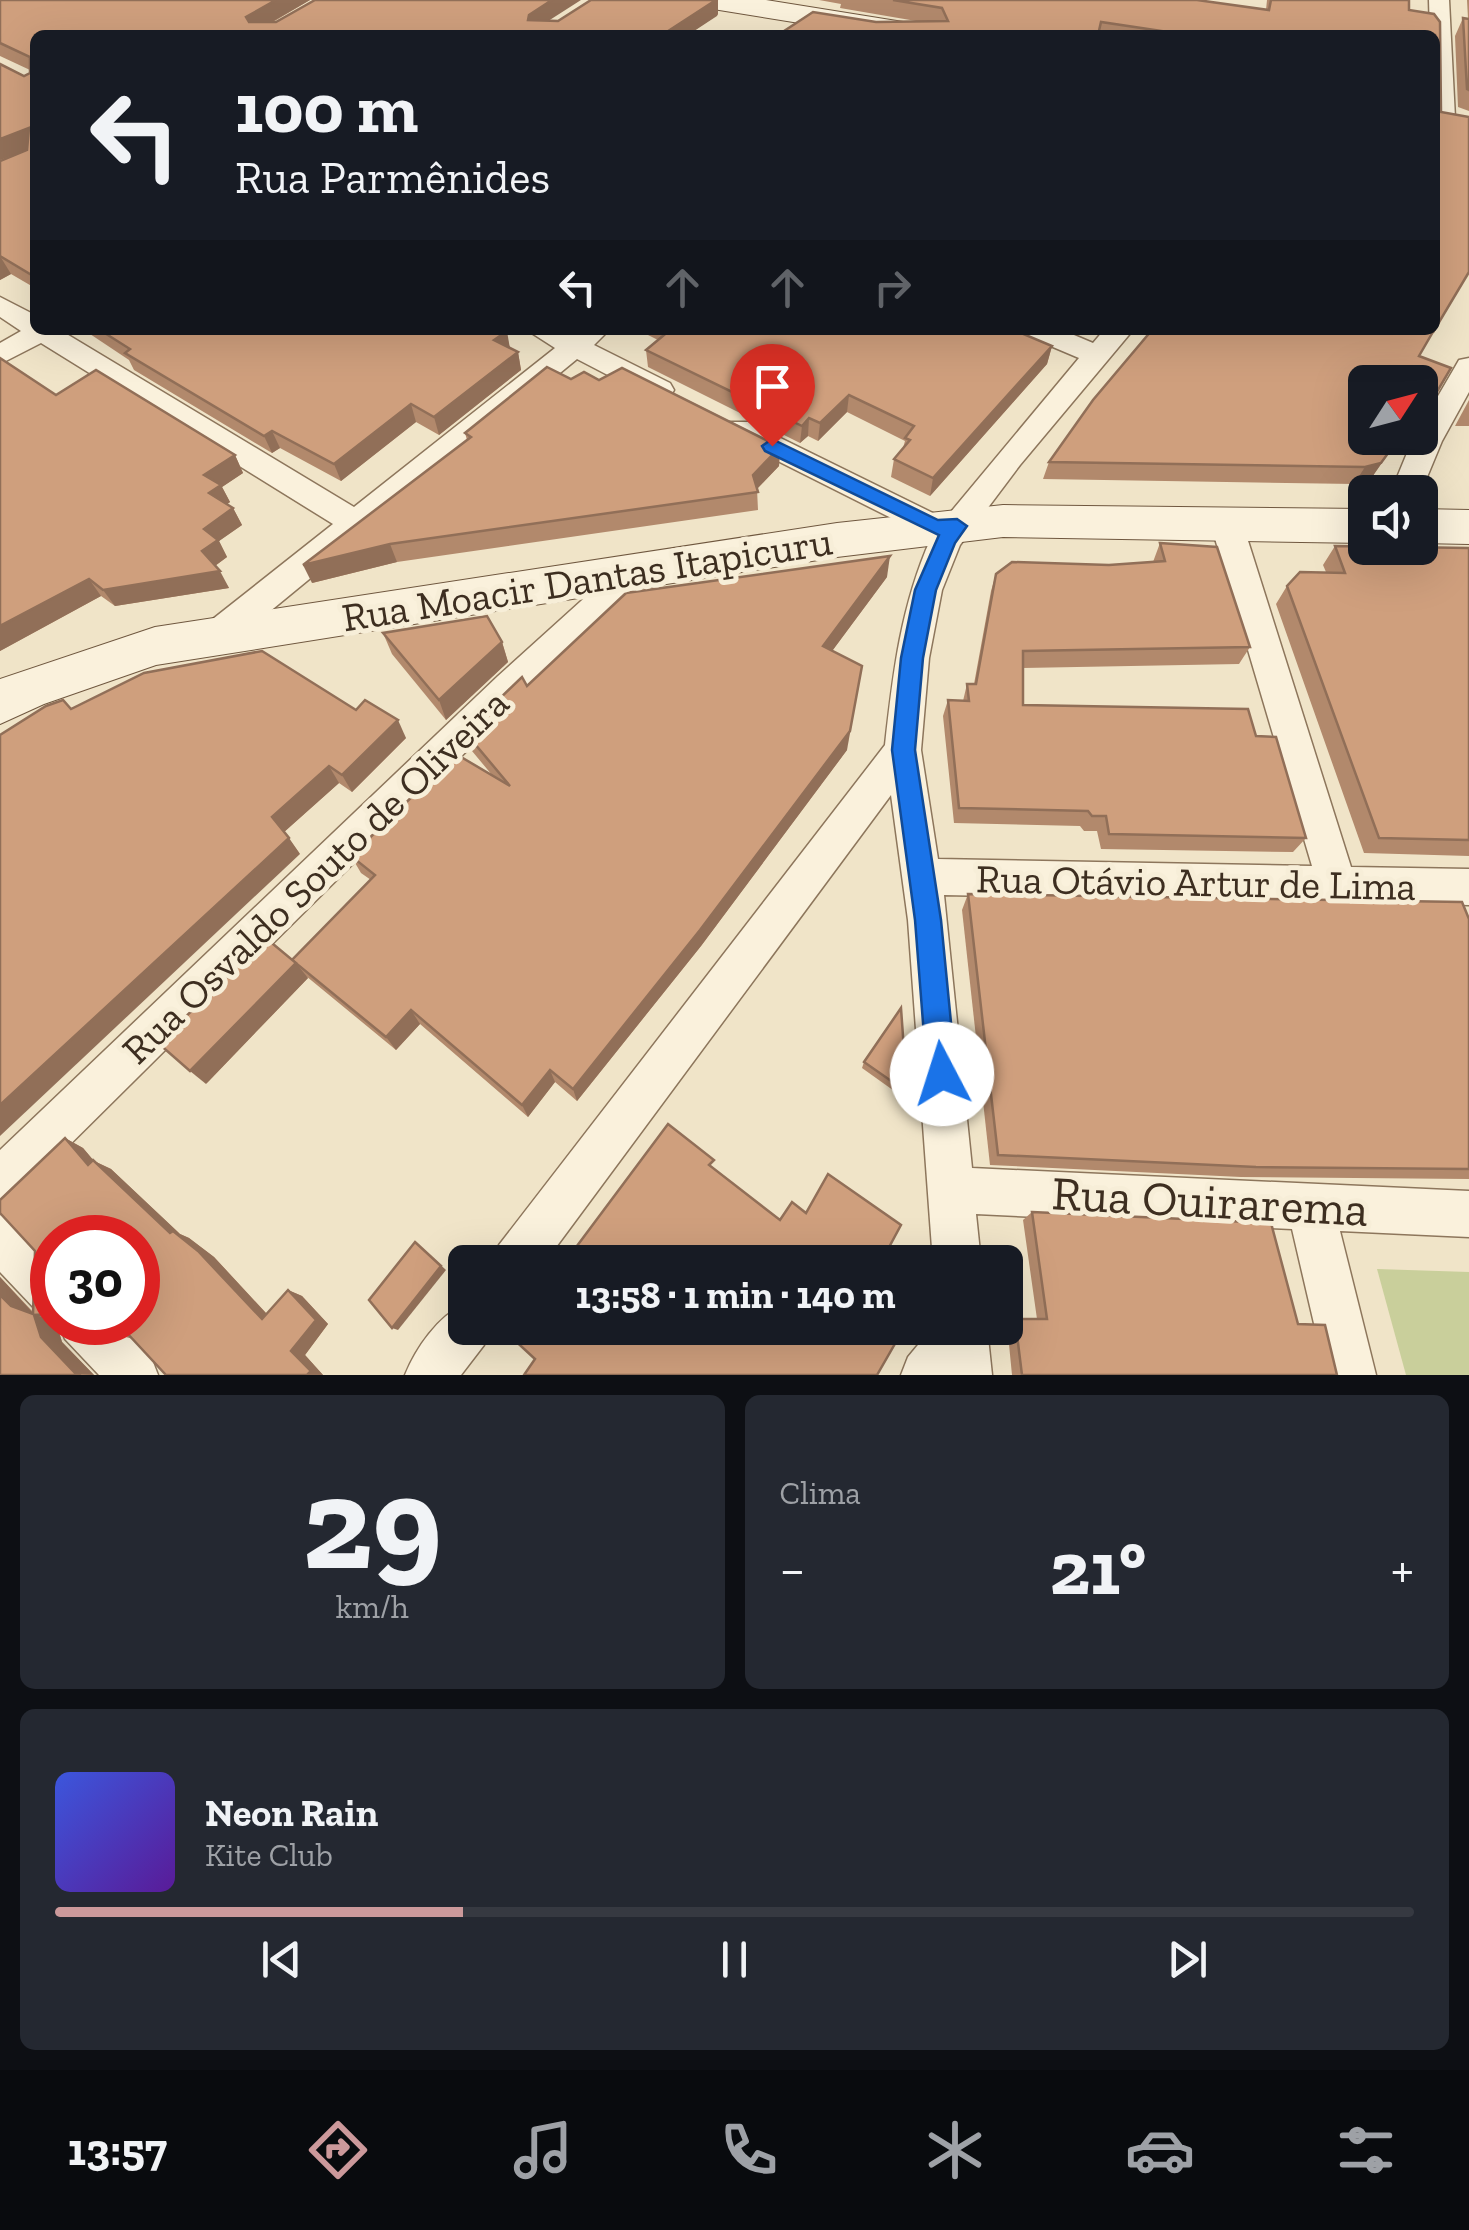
<!DOCTYPE html>
<html lang="pt">
<meta charset="utf-8">
<style>
body{margin:0;font-family:"Zilla Slab",serif;background:#242831;color:#f1f3f6;height:100vh;display:flex;flex-direction:column;font-size:38px;white-space:nowrap}
*{box-sizing:border-box;margin:0}
p{font-size:32px;color:#9ea1a6}
.icon{flex:none;width:55px;height:55px;fill:none;stroke:currentColor;stroke-width:2;stroke-linecap:round;stroke-linejoin:round}
.map{position:relative;height:1375px;overflow:hidden}
.drawer{display:flex;flex-direction:column;gap:20px;padding:20px;background:#0d0f14;flex:1}
.drawer>*{flex:none}
.banner{position:absolute;left:30px;top:30px;width:1410px;height:305px;border-radius:15px;box-shadow:0 10px 40px #0002;background:#171b24;color:#f1f3f6;overflow:hidden}
.needle{width:65px;rotate:54deg}
.controls{position:absolute;left:1348px;top:365px;display:grid;gap:20px}
.controls a{display:grid;place-items:center;width:90px;height:90px;border-radius:15px;background:#171b24;box-shadow:0 10px 40px #0002;font-size:50px}
.speed{position:absolute;left:30px;top:1215px;display:flex;gap:20px;font-size:50px;font-weight:700;text-align:center}
.speed>*{display:grid;place-content:center;width:130px;height:130px;border-radius:50%;background:#171b24;box-shadow:0 10px 40px #0002;line-height:1}
.speed .limit{border:15px solid #d22;background:#fff;color:#111}
.pin{position:absolute;display:grid;place-items:center;width:85px;height:85px;color:#fff;margin:-102px -42px;border-radius:50% 50% 50% 0;rotate:-45deg;box-shadow:0 0 10px #0007}
.pin .icon{rotate:45deg}
.me{position:absolute;width:110px;margin:-55px;rotate:355deg;stroke-linejoin:round;filter:drop-shadow(0 0 8px #0008)}
.turn{display:flex;align-items:center;gap:35px;height:210px;padding:0 40px;font-size:45px}
.turn .icon{width:130px;height:130px;stroke-width:2.5}
.turn b{display:block;font-size:70px;line-height:85px}
.lanes{display:flex;align-items:center;height:95px;padding:0 40px;background:#0003;justify-content:center;gap:50px;direction:ltr}
.lanes .off{opacity:.35}
.big{font-size:75px;font-weight:700;line-height:1.1}
.drawer .widget{flex:1;display:flex;flex-direction:column;justify-content:center;gap:15px;min-width:0;padding:0 35px;border-radius:15px;background:#242831}
.drawer .dial{align-items:center;gap:0}
.dial b{font-size:130px;line-height:1}
.song{display:flex;align-items:center;gap:30px}
.cover{width:120px;height:120px;border-radius:15px;background:linear-gradient(135deg,hsl(230 70% 55%),hsl(270 70% 35%))}
.played{height:10px;border-radius:5px;background:linear-gradient(90deg,#cc999b 30%,#363941 30%)}
.keys{display:flex;justify-content:space-around;direction:ltr}
.heat{display:flex;justify-content:space-between;align-items:center;font-size:55px;direction:ltr}
.drawer .tiles{flex:1;display:grid;gap:20px;grid-template-columns:1fr 1fr}
.widget:last-child{grid-column:span 2}
.trip{position:absolute;left:448px;top:1245px;width:575px;height:100px;border-radius:15px;background:#171b24;box-shadow:0 10px 40px #0002;font-weight:700;line-height:100px;text-align:center}
.menu{display:flex;height:160px;justify-content:space-around;align-items:center;background:#090b0e;color:#9ea1a6}
.menu .icon{width:70px;height:70px}
.menu .selected{color:#cc999b}
.menu b{font-size:45px;color:#f1f3f6}
.map>svg:first-child{display:block}
</style>
<div class="map">
<svg width="1469" height="1375" viewBox="0 0 1469 1375">
<rect width="100%" height="100%" fill="#f0e4c8"/>
<path fill="#c9cf9b" d="M1377,1269L1469,1272V1375H1406Z"/>
<g fill="none" stroke-linecap="round" stroke-linejoin="round">
<g stroke="#8d765c" stroke-width="3">
<g id="street">
<path d="M1429,0H1449L1455,118L1444,125L1435,121V35H1430Z"/>
<path d="M0,297L35,315V330H60L354,507L555,348L527,330H563L572,334L578,330H609L594,345L670,383L674,390L670,397H650L577,359L228,646L216,649L204,646L199,636L204,626L333,524L41,343L0,364V343L21,331L0,317Z"/>
<path d="M1023,330H1062L1093,343L1104,330H1133L1020,465L960,545L942,590L929,658L921,750L938,859L1312,866L1211,525L1216,517L1227,513L1238,517L1243,525L1351,867L1469,869V905L944,895L972,1168L1469,1191V1237L1340,1231L1376,1375H1326L1292,1229L976,1214L981,1262H933L908,920L891,795L545,1262H492L499,1245L885,745C893,673 901,605 931,538L728,436L723,429L728,422H748L945,519L1079,358L1027,336Z"/>
<path d="M1469,358V392L1442,441L1420,494L1391,492L1412,441L1420,438V427L1455,367L1459,360Z"/>
<path d="M633,561L644,564L649,573L644,582L522,696L16,1198L0,1205V1150L498,676L622,564Z"/>
<path d="M0,1215L17,1221L52,1258V1316L35,1309L0,1272Z"/>
<path d="M465,1304V1328H491L484,1345L461,1375H405C416,1348 438,1316 465,1304Z"/>
<path d="M58,1322H117L151,1357L158,1375H99L65,1339Z"/>
<path d="M932,1328H987L992,1375H901L908,1357Z"/>
</g>
</g>
<g stroke="#6f573f" stroke-width="2">
<g id="secondary">
<path d="M699,0H766L928,26L939,29L943,35H874L713,9L703,6Z"/>
<path d="M1003,505L1365,509V543L1003,537L837,557L156,665L44,704L0,724V679L155,627L837,523Z"/>
<path d="M1420,509L1469,510V544L1420,543Z"/>
</g>
</g>
<use href="#street" fill="#faf1dc" fill-rule="evenodd"/>
<use href="#secondary" fill="#faf1dc" fill-rule="evenodd"/>
</g>
<g fill="#b2896c">
<path d="M0,0H310L273,22L548,21L718,14L688,35H35V288L11,274L0,280V161L27,150L0,160V64L24,76L30,73V70L0,56Z"/>
<path d="M819,0H1197L1266,10L1267,0H1409V10L1435,35H778L876,22L916,21L840,8L841,4Z"/>
<path d="M1467,0H1469V111L1458,107L1455,36L1463,18L1468,19Z"/>
<path d="M84,330H505L510,348L518,352L521,370L439,435L416,422L341,481L280,448L272,453L134,370L129,360Z"/>
<path d="M638,330H1014L1052,346L1047,364L930,496L891,477L894,459L903,448L905,441L847,412L818,441L808,436L800,443L648,367L646,350L658,340Z"/>
<path d="M1419,356L1428,407L1420,420V382L1399,438L1370,480L1354,484L1043,479L1049,462Z"/>
<path d="M0,358L56,395L235,455L243,473L222,487L230,502L227,504L233,508L242,525L219,541L227,557L215,566L229,588L115,606L101,596L0,651Z"/>
<path d="M571,379L599,380L780,447L779,466L757,489L758,510L397,562L312,583L467,440L465,433Z"/>
<path d="M1469,400V426H1455Z"/>
<path d="M1160,543L1250,647L1239,664L1023,668V705L1256,736L1306,838L1293,852L1101,849L1097,831H1084L1080,826L954,823L943,716L948,700L963,701L967,684H974L991,591L996,574L1153,562Z"/>
<path d="M1335,546L1469,548V856L1364,853L1276,604L1287,586L1326,572L1323,565Z"/>
<path d="M887,577L832,651L847,750L701,946L577,1101L555,1082L528,1117L420,1024L396,1050L306,976L308,978L206,1084L294,962L371,880L361,873L351,856L492,775L472,751L465,732L527,686Z"/>
<path d="M383,633L502,642L508,662L446,720L392,654Z"/>
<path d="M71,709L356,710L406,738L352,792L339,783L284,832L300,854Z"/>
<path d="M968,894L1469,919V1179L1241,1177L990,1165L962,910Z"/>
<path d="M864,1062L907,1092L904,1098L862,1068Z"/>
<path d="M65,1138L83,1148L94,1161L111,1169L180,1234L189,1238L214,1257L267,1314L288,1290L302,1296L328,1324L305,1355L323,1375H166L133,1339L122,1336L108,1322H138V1238H52V1322H56L62,1342L94,1375H0V1277L33,1312L35,1251L0,1213V1200Z"/>
<path d="M1032,1212L1298,1324L1337,1375H1012L1007,1324L1015,1319H1037L1023,1220Z"/>
</g>
<g fill="#916f58">
<path d="M276,0H310L251,34L246,17Z"/>
<path d="M552,0H581L531,32L528,20L529,15Z"/>
<path d="M716,0H718V14L717,16L688,35H662Z"/>
<path d="M29,128L35,147L0,160V139Z"/>
<path d="M0,256L11,274L0,280Z"/>
<path d="M507,331L510,349L494,340Z"/>
<path d="M1052,346L1047,364L930,496L933,478Z"/>
<path d="M518,352L521,370L439,435L434,417Z"/>
<path d="M849,395L847,412L818,441L820,423Z"/>
<path d="M411,404L416,422L341,481L334,464Z"/>
<path d="M809,418L808,436L800,443L802,426Z"/>
<path d="M272,431L280,448L272,453L264,436Z"/>
<path d="M1399,438L1370,480L1354,484L1365,467Z"/>
<path d="M780,447L779,466L752,494L753,475Z"/>
<path d="M235,455L243,473L222,487L230,502L219,510L209,493L204,475Z"/>
<path d="M233,508L242,525L219,541L227,557L212,568L202,551L204,529Z"/>
<path d="M390,544L397,562L312,583L303,565Z"/>
<path d="M890,556L887,577L821,666L823,646Z"/>
<path d="M220,571L229,588L115,606L103,590Z"/>
<path d="M89,579L101,596L0,651V626Z"/>
<path d="M502,642L508,662L446,720L439,700Z"/>
<path d="M862,666L847,750L701,946L577,1101L573,1089Z"/>
<path d="M398,720L406,738L352,792L342,775Z"/>
<path d="M329,766L339,783L283,833L272,817Z"/>
<path d="M289,838L300,854L0,1136V1105Z"/>
<path d="M296,963L308,978L206,1084L190,1071Z"/>
<path d="M411,1010L420,1024L396,1050L386,1037Z"/>
<path d="M550,1070L555,1082L528,1117L522,1105Z"/>
<path d="M65,1138L83,1148L94,1161L111,1169L180,1234L189,1238L214,1257L276,1324L262,1319L170,1233L88,1165Z"/>
<path d="M420,1246L446,1270L398,1330L392,1328Z"/>
<path d="M0,1277L32,1312L41,1315H36L11,1306L0,1295Z"/>
<path d="M288,1290L302,1296L328,1324L305,1355L323,1375H307L291,1351Z"/>
<path d="M34,1315L52,1319V1322H56L62,1342L94,1375L76,1374L41,1337Z"/>
</g>
<g fill="#cf9f7d" stroke="#916f58" stroke-width="2.5">
<path d="M0,0H276L246,17L249,22H276L315,0H552L529,15L528,20L558,21L591,0H716L662,35H35V277L0,256V161L27,150L29,128L0,139V64L24,76L30,73V57L0,43Z"/>
<path d="M893,0H1197L1269,10L1271,0H1409V10L1434,14L1440,22L1441,112L1469,117V272L1435,329V35H1188L1101,22L1098,35H778L813,12L876,22L948,21L942,8Z"/>
<path d="M1463,18L1469,19V90L1467,89Z"/>
<path d="M100,330H505L507,331L494,340L518,352L434,417L411,404L334,464L272,431L264,436L125,353L130,349Z"/>
<path d="M670,330H1014L1052,346L933,478L894,459L910,440L905,438L914,426L849,395L820,423L809,418L802,426L646,350Z"/>
<path d="M1152,330H1434L1419,356L1451,368L1428,407H1420V382H1365V438H1399L1381,463L1365,467L1049,462L1093,400Z"/>
<path d="M0,358L56,395L96,370L235,455L204,475L221,485L209,493L233,508L204,529L218,540L202,551L220,571L103,590L89,579L0,626Z"/>
<path d="M547,367L571,379L584,372L599,380L622,368L780,447L753,475L758,492L390,544L303,565L471,437L465,433Z"/>
<path d="M1160,543L1217,547L1250,647L1023,651V705L1248,709L1256,736L1276,737L1306,838L1109,834L1106,816H1092L1088,811L959,808L948,700L969,701L967,684H976L996,574L1012,562L1109,565L1165,561Z"/>
<path d="M1335,546L1469,548V840L1379,838L1287,586L1300,572L1345,573Z"/>
<path d="M890,556L823,646L862,666L850,731L700,930L573,1089L550,1070L522,1105L411,1010L386,1037L292,960L375,875L351,856L456,754L510,786L465,732L522,677L527,686L626,593Z"/>
<path d="M487,616L502,642L439,700L383,633Z"/>
<path d="M262,651L356,710L365,700L398,720L342,775L329,766L272,817L289,838L0,1105V735L46,706L63,700L71,709L144,673Z"/>
<path d="M968,894L1462,902L1469,919V1169L1256,1167L998,1155Z"/>
<path d="M267,939L296,963L190,1071L158,1043Z"/>
<path d="M901,1008L907,1092L864,1062Z"/>
<path d="M668,1124L714,1160L709,1165L780,1220L792,1202L806,1213L828,1174L901,1225L887,1251L893,1256L889,1262H565Z"/>
<path d="M65,1138L88,1165L93,1160L170,1233L173,1231L198,1251L262,1319L288,1290L316,1320L291,1351L311,1371L307,1375H166L126,1332L122,1336L108,1322H138V1238H52V1314L34,1315L41,1337L76,1374L81,1375H0V1295L11,1306L33,1314L35,1251L0,1213V1200Z"/>
<path d="M1032,1212L1271,1223L1298,1324L1325,1325L1337,1375H1022L1015,1319H1047Z"/>
<path d="M415,1242L441,1266L392,1328L369,1300Z"/>
<path d="M517,1328H904L877,1375H524L535,1359L510,1336Z"/>
</g>
<path fill="#1a73e8" stroke="#114b97" stroke-width="2.5" d="M772,439L938,520L957,519L967,526L955,543L936,590L923,658L915,750L941,920L956,1074L951,1084L942,1088L932,1084L927,1074L915,920L892,750L901,658L915,590L939,535L765,451L762,446Z"/>
<g text-anchor="middle" dominant-baseline="central" stroke-width="10" stroke-linejoin="round" paint-order="stroke">
<g font-size="40" fill="#3d2e20" stroke="#f7eed8">
<text transform="translate(587 579) rotate(-9)">Rua Moacir Dantas Itapicuru</text>
<text transform="translate(315 876) rotate(-44)">Rua Osvaldo Souto de Oliveira</text>
<text transform="translate(1196 882) rotate(1)">Rua Otávio Artur de Lima</text>
</g>
<g font-size="48" fill="#3d2e20" stroke="#f7eed8">
<text transform="translate(1210 1201) rotate(3)">Rua Ouirarema</text>
</g>
</g>
</svg>
<div class="controls">
<a><svg class="needle" viewBox="-14 -14 28 28"><path d="M0-13l5 13h-10z" fill="#e53935"/><path d="M0 13l5-13h-10z" fill="#9ea1a6"/></svg></a>
<a><svg class="icon" aria-label="sound" viewBox="0 0 24 24"><path d="M4 9h4l5-4v14l-5-4H4zM17 9q2 3 0 6"/></svg></a>
</div>
<div class="speed"><div class="limit">30</div></div>
<div class="pin" style="left:772px;top:446px;background:#d93025"><svg class="icon" aria-label="arrive" viewBox="0 0 24 24"><path d="M6 21V4h12l-3 4 3 4H6"/></svg></div>
<svg class="me" style="left:942px;top:1074px" viewBox="-20 -20 40 40"><circle r="19" fill="#fff"/><path d="M0-13L10 11 0 6-10 11z" fill="#1a73e8"/></svg>
<div class="trip">13:58 · 1 min · 140 m</div>
<div class="banner">
<div class="turn"><svg class="icon" aria-label="left" viewBox="0 0 24 24"><path d="M17 20v-9H6M10 6l-5 5 5 5"/></svg><div><b>100 m</b>Rua Parmênides</div></div>
<div class="lanes"><svg class="icon" aria-label="left" viewBox="0 0 24 24"><path d="M17 20v-9H6M10 6l-5 5 5 5"/></svg><svg class="icon off" aria-label="ahead" viewBox="0 0 24 24"><path d="M12 20V5M6 11l6-6 6 6"/></svg><svg class="icon off" aria-label="ahead" viewBox="0 0 24 24"><path d="M12 20V5M6 11l6-6 6 6"/></svg><svg class="icon off" aria-label="right" viewBox="0 0 24 24"><path d="M7 20v-9h11M14 6l5 5-5 5"/></svg></div>
</div>
</div>
<section class="drawer">
<div class="tiles">
<div class="widget dial"><b>29</b><p>km/h</p></div>
<div class="widget"><p>Clima</p>
<div class="heat"><a>−</a><b class="big">21°</b><a>+</a></div>
</div>
<div class="widget">
<div class="song"><i class="cover"></i><div><b>Neon Rain</b><p>Kite Club</p></div></div>
<div class="played"></div>
<div class="keys"><svg class="icon" aria-label="previous" viewBox="0 0 24 24"><path d="M18 5L8 12l10 7zM5 5v14"/></svg><svg class="icon" aria-label="pause" viewBox="0 0 24 24"><path d="M8 5v14M16 5v14"/></svg><svg class="icon" aria-label="next" viewBox="0 0 24 24"><path d="M6 5l10 7-10 7zM19 5v14"/></svg></div>
</div>
</div>
</section>
<nav class="menu">
<b>13:57</b>
<svg class="icon selected" aria-label="directions" viewBox="0 0 24 24"><path d="M12 3l9 9-9 9-9-9zM9 14v-3h6M13 9l2 2-2 2"/></svg>
<svg class="icon" aria-label="music" viewBox="0 0 24 24"><path d="M9 18V5l10-2v13"/><circle cx="6" cy="18" r="3"/><circle cx="16" cy="16" r="3"/></svg>
<svg class="icon" aria-label="phone" viewBox="0 0 24 24"><path d="M5 4h4l2 5-3 2q2 4 5 5l2-3 5 2v4C11 20 4 13 5 4z"/></svg>
<svg class="icon" aria-label="climate" viewBox="0 0 24 24"><path d="M12 3v18M4 7l16 10M4 17L20 7"/></svg>
<svg class="icon" aria-label="car" viewBox="0 0 24 24"><path d="M5 17H2v-5l4-1 3-4h7l3 4 3 1v5h-3M9 17h6M6 11h13"/><circle cx="7" cy="17" r="2"/><circle cx="17" cy="17" r="2"/></svg>
<svg class="icon" aria-label="filters" viewBox="0 0 24 24"><path d="M4 7h16M4 17h16"/><circle cx="9" cy="7" r="2"/><circle cx="15" cy="17" r="2"/></svg>
</nav>
